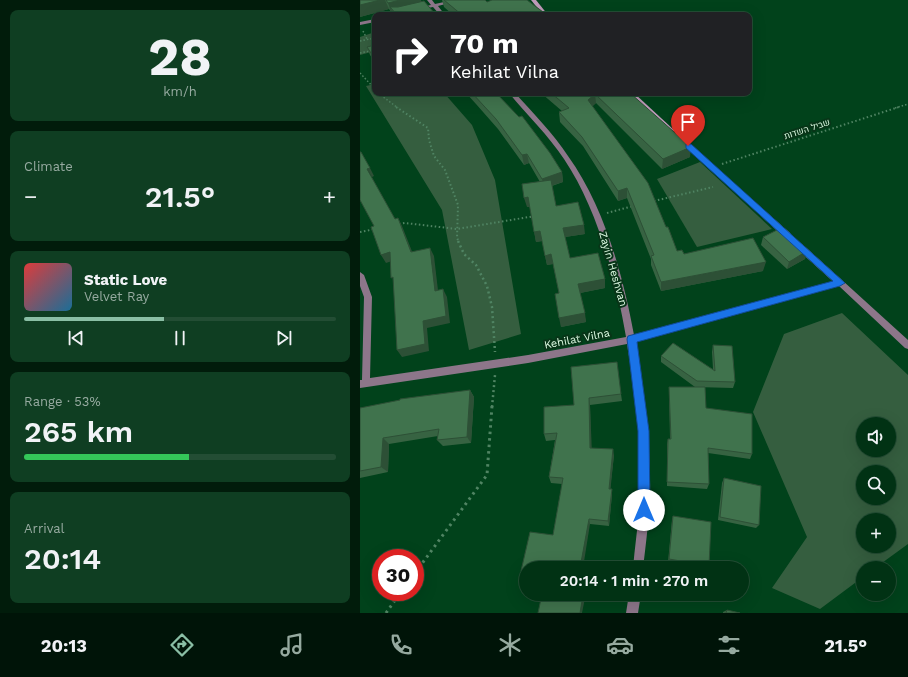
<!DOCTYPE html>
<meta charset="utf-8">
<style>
body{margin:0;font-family:"Work Sans",Heebo,sans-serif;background:#0f3e22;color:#f1f3f6;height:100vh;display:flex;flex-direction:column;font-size:15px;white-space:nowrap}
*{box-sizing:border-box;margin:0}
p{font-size:13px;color:#96aaa0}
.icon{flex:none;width:22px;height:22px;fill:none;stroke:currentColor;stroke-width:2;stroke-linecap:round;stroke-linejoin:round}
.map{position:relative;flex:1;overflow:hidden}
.side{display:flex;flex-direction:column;gap:10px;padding:10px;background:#011c0b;width:360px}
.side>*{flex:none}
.banner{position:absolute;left:12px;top:12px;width:380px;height:84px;border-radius:8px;box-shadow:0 4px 16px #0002,0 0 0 1px #234d34;background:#202124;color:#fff;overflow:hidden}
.tools{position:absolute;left:496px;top:417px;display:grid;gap:8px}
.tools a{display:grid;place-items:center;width:40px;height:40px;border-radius:50%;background:#013214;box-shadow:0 4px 16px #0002,0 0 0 1px #234d34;font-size:20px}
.speed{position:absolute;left:12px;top:549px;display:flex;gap:8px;font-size:20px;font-weight:700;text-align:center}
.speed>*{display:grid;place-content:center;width:52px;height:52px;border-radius:50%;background:#013214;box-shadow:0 4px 16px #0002,0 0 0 1px #234d34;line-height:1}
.speed .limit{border:6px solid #d22;background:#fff;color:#111}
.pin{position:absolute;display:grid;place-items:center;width:34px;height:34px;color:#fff;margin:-41px -17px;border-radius:50% 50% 50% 0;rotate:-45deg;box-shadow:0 0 4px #0007}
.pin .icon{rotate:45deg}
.me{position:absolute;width:44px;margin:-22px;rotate:0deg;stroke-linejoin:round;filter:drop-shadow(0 0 3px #0008)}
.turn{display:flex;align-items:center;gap:14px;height:84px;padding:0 12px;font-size:18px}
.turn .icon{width:52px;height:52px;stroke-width:2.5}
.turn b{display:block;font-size:28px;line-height:34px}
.big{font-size:30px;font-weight:600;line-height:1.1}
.side .widget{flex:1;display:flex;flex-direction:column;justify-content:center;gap:6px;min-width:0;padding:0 14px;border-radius:8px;background:#0f3e22}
.side .dial{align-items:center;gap:0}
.dial b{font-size:52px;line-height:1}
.song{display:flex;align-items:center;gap:12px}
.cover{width:48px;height:48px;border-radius:6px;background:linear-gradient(135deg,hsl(0 70% 55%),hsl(200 70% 35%))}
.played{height:4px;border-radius:2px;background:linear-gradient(90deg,#8abfa5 45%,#234d34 45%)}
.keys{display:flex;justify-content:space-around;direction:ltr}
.heat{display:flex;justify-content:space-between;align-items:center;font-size:22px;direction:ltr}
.charge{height:6px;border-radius:3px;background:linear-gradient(90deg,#34c759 53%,#234d34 0)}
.trip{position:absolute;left:159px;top:561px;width:230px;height:40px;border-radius:20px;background:#013214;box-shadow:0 4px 16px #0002,0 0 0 1px #234d34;font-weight:600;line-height:40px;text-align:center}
.menu{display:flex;height:64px;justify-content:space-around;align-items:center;background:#001408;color:#96aaa0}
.menu .icon{width:28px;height:28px}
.menu .selected{color:#8abfa5}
.menu b{font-size:18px;color:#f1f3f6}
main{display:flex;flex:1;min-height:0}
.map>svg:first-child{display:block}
</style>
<main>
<section class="side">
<div class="widget dial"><b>28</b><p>km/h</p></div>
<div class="widget"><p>Climate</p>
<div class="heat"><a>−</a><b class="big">21.5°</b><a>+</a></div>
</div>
<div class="widget">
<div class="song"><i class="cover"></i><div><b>Static Love</b><p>Velvet Ray</p></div></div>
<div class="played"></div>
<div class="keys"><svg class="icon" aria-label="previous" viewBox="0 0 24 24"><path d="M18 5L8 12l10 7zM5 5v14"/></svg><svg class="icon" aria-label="pause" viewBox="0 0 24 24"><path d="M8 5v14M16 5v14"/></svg><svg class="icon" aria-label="next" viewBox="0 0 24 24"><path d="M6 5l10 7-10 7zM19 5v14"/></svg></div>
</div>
<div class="widget"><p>Range · 53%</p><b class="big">265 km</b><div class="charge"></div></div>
<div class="widget"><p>Arrival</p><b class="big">20:14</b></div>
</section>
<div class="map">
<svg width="548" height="613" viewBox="0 0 548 613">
<rect width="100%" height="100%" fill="#01421b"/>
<g fill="#355e3f" fill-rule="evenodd">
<path d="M15,32V51L0,55V37Z"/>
<path d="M15,84V93H84L112,125L135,180L161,334L109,350L82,210L6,86Z"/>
<path d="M340,162L412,229L337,247L297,179Z"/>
<path d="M482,313L548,375V544L515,568H503V577L460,609L412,588L447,537L393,412L424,334ZM503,424H529V450H503ZM503,472H529V498H503ZM503,520H529V546H503Z"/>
</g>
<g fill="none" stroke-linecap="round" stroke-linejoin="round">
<g stroke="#508463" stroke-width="1.5" stroke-dasharray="1.5 2" stroke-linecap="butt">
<path d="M3,31L7,39"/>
<path d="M0,41L15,38"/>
<path d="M0,53L15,50"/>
<path d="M0,73L15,89"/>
<path d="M18,93L38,108"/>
<path d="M535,108L548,104"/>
</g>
<g stroke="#508463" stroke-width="2" stroke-dasharray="1.5 2.5" stroke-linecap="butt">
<path d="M36,107L68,128L69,140L74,156L85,170L98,205L97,238L99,242"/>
<path d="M362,164L539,107"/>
<path d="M294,201L353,187"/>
<path d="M247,213L273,206"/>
<path d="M39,224L45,223L97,229L175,216"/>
<path d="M0,232L15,229"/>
</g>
<g stroke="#508463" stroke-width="2.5" stroke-dasharray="2 3" stroke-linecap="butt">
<path d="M98,241L104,254L116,265L127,286L132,307L135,352"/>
<path d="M132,407L135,375"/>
</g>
<g stroke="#508463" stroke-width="3" stroke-dasharray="2.5 4" stroke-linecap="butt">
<path d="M55,573L127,475L132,406"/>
<path d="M26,613L41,592"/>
</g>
<g fill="#8d768a" fill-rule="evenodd">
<path d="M67,0H72L75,4L93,0H101L78,6L85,15H80L73,7L57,10V8L71,5Z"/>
<path d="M15,19V22L0,25V22Z"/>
<path d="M149,93H155C173,113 193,133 208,156C244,206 263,275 274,335L480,280L483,281L548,340V349L545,348L479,286L275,342C284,392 291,443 290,495C289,519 286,544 283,568H273C275,544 279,520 280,495C282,445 275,393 267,344L168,363L0,388V380H2L4,297L0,286V272L4,275L12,297L10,378L168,355L266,337C256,278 237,208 204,159C188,135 167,115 149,93Z"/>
<path d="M269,594H281L278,613H266Z"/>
</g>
<g fill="#be9ab9" fill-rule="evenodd">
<path d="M171,0H176L188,15H183Z"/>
<path d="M268,93H274L314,130V132H310Z"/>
<path d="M323,139L325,140L430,233L431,235L430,237H424L321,142V140Z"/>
<path d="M439,243L442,244L483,281L484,283L483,285H477L436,248L435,246L436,244Z"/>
</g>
</g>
<g fill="#376342">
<path d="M0,0H61V1L37,15H33L29,9L0,17Z"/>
<path d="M82,0H125L127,2L187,15H93L84,7Z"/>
<path d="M15,45V62L10,55L7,47Z"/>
<path d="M106,93H136L202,172L203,182L192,186L196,206L225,234L205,237L210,258L245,288L220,293L226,322L201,327L199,293L193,264L187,265L182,241L176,242L170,207H167L180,182L169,163L164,165L138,129L116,104Z"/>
<path d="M181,93H270L330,157L302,169L236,103L232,106L306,227L317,251L324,254L403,271L301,291L291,265V259L267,198L258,201L223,146L200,122L199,112L202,111Z"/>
<path d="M403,237L447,251L445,259L427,269L401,245Z"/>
<path d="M353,345L375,382L373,388L335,387L301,362V356L353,369L352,352Z"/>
<path d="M211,367L261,394L262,401L230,405L231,448L254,455L250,489H252V494L249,526L230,524L166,568V575H164L161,571L193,535L202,484L191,483L189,477L195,440L186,441L184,434L214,405Z"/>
<path d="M309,387L346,408L392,454L390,459L348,453L349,484L347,489L307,486V444L308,439H310L309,393Z"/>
<path d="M110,390L114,397L111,443L83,446L77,440L78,436L29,444L28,472L0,478V408Z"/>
<path d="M364,478L399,525L396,528L358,520L362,483Z"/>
<path d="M313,516L349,566L347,568L308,562L312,520Z"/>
<path d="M367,610L380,613H363V612Z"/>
</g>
<g fill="#2d5036">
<path d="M20,0H25L29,9L0,17V5Z"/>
<path d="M40,0H61L63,6L30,7L33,14H32L28,3Z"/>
<path d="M235,94L236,103L229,110L228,100Z"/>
<path d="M331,147L330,157L302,169L303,159Z"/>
<path d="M167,154L169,163L164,165L162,155Z"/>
<path d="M10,168L14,176L12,177L7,169Z"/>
<path d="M202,172L203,182L184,188L182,179Z"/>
<path d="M267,188V198L258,201V191Z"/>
<path d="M168,197L170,207H167L164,198Z"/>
<path d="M38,218L42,226L55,259L51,252Z"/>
<path d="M224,225L225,234L205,237L203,228Z"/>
<path d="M180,231L182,241L176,242L174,232Z"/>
<path d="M70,248L74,256L79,299L75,291Z"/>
<path d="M447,251L445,259L427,269L429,262Z"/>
<path d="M30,252L35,260L26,263L21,255Z"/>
<path d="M191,254L193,264L187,265L185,256Z"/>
<path d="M406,262L403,271L301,291V282Z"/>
<path d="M245,279V288L220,293L218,284Z"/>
<path d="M83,289L87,297L90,323L67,328L69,351L42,357L37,350L63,321Z"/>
<path d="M225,313L226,322L201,327L199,318Z"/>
<path d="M110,390L114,397L111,443L107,437Z"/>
<path d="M229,398L230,405L232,454L230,448Z"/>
<path d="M23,438L29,444L28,472L21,467Z"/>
<path d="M253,449L254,455L250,494L249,489Z"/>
<path d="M252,489V494L249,526L248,521Z"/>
<path d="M229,519L230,524L223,568H220Z"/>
<path d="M223,595L225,598L222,613H220Z"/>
</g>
<g fill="#40734d" stroke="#2d5036">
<path d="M0,0H20L0,5Z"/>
<path d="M26,0H40L28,3Z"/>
<path d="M84,0H125L127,2L132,0H167L187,15H102Z"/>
<path d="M64,1L76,15H37L30,7H38Z"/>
<path d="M15,45V59L7,47Z"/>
<path d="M112,93H136L159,117L162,116L190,153L202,172L182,179L167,154L162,155L136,119Z"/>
<path d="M191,93H270L331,147L303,159L235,94L228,100L288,183L306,227H308L317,251L322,250L324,254L393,238L406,262L301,282L291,256L294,255L267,188L258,191L222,137L199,112L209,108Z"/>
<path d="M0,152H1L10,168L7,169L35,219L38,218L51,252L70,248L75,291L83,289L86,316L63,321L65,344L37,350L33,277L31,278L30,252L21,255L11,227L14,226L0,200Z"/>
<path d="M191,180L196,206L218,202L224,225L203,228L210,258L238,253L245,279L218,284L225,313L199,318L195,294L199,293L191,254L185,256L180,231L174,232L168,197L164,198L162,184Z"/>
<path d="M421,228L447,251L429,262L403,237Z"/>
<path d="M313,343L355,371L353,345L372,346L375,382L337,381L301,356Z"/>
<path d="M257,362L261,394L229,398L230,448L253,449L249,489H252L248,521L229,519L220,568H166V572L161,571L170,532L193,535L203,478L189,477L197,433L184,434V407L214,405L211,367Z"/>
<path d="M309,387H345L346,408L392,414V454L348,448L349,484L307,482L308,439H311Z"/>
<path d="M110,390L107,437L77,440L79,429L23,438L21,467L0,471V408L40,400V399Z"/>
<path d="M364,478L401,486L399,525L360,517Z"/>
<path d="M313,516L351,522L349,566L309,559Z"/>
<path d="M182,594H216L223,595L220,613H178Z"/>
<path d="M367,610L380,613H366Z"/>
</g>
<path fill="#1a73e8" stroke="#114b97" d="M326,144H331L485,283L480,286L277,342L289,431L290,510L288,514L284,516L280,514L278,510V431L267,339L268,336L473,281L326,148Z"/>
<g text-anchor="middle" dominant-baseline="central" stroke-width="4" stroke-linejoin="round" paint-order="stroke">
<g font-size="9" fill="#defbe3" stroke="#083518">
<text transform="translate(447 129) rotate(-18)">שביל השדות</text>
</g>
<g font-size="11" fill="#defbe3" stroke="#083518">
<text transform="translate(253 269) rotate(74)">Zayin Heshvan</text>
<text transform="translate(217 339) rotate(-11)">Kehilat Vilna</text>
</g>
</g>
</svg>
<div class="tools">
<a><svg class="icon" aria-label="sound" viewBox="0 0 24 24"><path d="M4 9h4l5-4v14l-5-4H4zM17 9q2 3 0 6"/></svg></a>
<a><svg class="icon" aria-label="search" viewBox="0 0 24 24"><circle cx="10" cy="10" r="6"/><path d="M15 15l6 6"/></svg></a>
<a>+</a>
<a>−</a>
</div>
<div class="speed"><div class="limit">30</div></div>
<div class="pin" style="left:328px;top:146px;background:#d93025"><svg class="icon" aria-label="arrive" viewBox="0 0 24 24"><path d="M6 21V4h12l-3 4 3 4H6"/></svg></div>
<svg class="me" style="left:284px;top:510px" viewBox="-20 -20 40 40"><circle r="19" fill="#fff"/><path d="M0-13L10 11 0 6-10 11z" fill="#1a73e8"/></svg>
<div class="trip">20:14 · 1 min · 270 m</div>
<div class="banner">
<div class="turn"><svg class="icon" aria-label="right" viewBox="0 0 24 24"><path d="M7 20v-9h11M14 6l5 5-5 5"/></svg><div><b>70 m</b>Kehilat Vilna</div></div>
</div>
</div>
</main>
<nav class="menu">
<b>20:13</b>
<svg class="icon selected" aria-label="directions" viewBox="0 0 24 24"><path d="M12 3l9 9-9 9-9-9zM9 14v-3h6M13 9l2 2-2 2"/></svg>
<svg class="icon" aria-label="music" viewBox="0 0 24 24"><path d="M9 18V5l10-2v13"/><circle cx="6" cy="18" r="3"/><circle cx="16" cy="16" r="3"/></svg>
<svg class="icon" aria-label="phone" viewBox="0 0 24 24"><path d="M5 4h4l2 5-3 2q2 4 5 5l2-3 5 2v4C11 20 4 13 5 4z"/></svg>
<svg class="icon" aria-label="climate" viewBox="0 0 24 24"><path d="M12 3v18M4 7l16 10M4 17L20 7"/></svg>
<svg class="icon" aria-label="car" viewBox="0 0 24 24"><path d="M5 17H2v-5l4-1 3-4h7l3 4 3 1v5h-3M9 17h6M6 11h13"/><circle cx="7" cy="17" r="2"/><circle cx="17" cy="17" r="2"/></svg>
<svg class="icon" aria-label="filters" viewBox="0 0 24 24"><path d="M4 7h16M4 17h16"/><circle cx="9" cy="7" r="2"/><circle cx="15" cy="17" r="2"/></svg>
<b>21.5°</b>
</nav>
